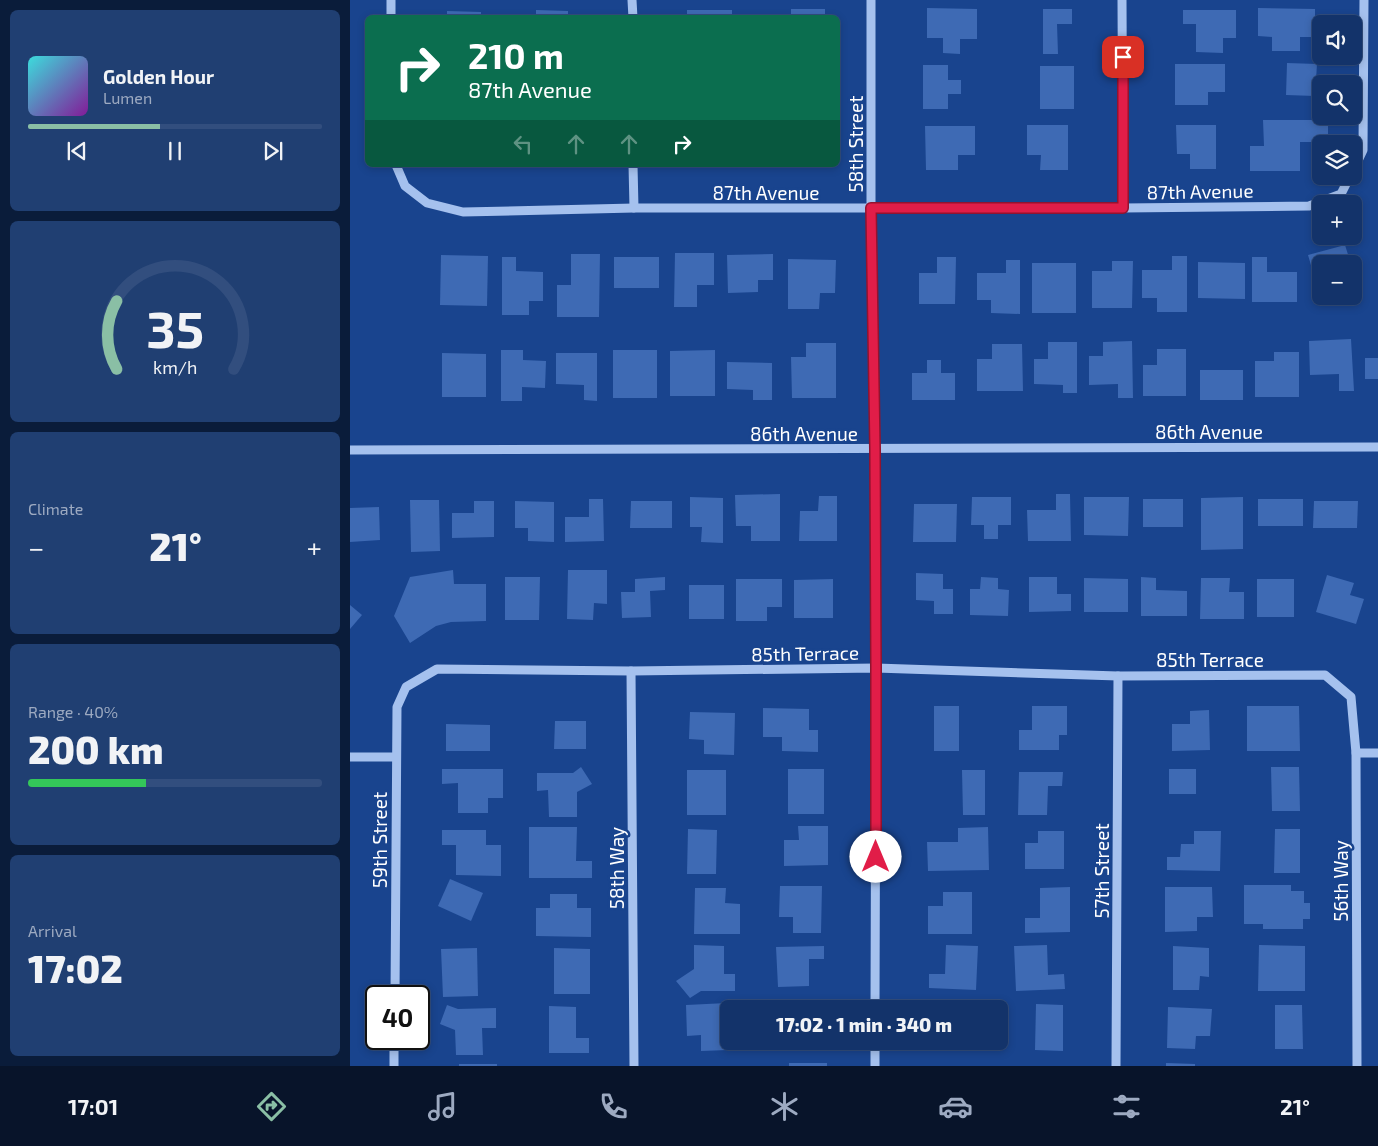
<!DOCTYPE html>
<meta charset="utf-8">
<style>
body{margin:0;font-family:"Exo 2",sans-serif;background:#203f72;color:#f1f3f6;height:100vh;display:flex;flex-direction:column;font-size:19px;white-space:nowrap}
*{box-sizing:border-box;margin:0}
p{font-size:16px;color:#9daac1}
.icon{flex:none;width:28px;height:28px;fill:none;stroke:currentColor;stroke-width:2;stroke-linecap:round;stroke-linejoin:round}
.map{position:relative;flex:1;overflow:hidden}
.panel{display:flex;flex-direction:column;gap:10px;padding:10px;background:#0a1c3a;width:350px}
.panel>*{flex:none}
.guide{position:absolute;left:15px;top:15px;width:475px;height:152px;border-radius:8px;box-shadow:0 2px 8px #0003,0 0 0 1px #324e7e;background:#0b6e4f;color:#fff;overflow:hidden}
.controls{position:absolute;left:962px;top:15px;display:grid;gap:10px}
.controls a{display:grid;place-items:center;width:50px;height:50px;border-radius:8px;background:#13336a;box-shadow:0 2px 8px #0003,0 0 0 1px #324e7e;font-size:25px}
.speed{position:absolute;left:15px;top:985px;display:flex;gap:10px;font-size:25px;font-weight:700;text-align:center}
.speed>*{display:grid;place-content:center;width:65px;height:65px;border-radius:50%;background:#13336a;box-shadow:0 2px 8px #0003,0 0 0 1px #324e7e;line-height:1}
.speed .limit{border:2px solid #111;border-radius:8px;background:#fff;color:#111}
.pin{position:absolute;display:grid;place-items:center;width:42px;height:42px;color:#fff;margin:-21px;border-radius:10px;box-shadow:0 2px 8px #0006}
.me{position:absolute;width:55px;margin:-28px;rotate:0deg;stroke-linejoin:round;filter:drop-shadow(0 0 4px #0008)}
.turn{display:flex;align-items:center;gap:18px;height:105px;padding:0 20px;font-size:22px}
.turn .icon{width:65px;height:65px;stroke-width:2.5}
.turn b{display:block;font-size:35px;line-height:42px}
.lanes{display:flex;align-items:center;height:48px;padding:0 20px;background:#0003;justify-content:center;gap:25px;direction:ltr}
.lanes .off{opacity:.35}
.big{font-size:38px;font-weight:800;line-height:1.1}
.panel .card{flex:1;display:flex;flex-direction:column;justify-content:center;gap:8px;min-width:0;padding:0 18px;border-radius:8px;background:#203f72}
.panel .dial{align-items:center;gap:0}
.dial svg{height:130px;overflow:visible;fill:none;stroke:#324e7e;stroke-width:7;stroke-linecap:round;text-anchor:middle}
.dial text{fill:#f1f3f6;stroke:none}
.song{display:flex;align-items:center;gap:15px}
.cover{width:60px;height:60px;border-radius:8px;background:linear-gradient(135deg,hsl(180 70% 55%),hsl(290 70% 35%))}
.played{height:5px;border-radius:2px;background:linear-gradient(90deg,#8abfa5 45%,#324e7e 45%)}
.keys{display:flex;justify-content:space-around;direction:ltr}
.heat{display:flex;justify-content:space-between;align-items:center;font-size:28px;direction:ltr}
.charge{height:8px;border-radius:4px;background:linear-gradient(90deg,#34c759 40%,#324e7e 0)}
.trip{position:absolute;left:370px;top:1000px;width:288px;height:50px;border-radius:8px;background:#13336a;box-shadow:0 2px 8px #0003,0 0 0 1px #324e7e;font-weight:800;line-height:50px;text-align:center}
.menu{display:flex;height:80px;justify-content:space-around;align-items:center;background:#08142a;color:#9daac1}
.menu .icon{width:35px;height:35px}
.menu .active{color:#8abfa5}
.menu b{font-size:22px;color:#f1f3f6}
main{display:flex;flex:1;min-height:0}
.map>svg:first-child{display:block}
</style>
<main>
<section class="panel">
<div class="card">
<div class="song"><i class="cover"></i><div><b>Golden Hour</b><p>Lumen</p></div></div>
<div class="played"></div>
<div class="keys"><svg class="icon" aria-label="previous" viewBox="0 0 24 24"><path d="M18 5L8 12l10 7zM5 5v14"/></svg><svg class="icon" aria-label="pause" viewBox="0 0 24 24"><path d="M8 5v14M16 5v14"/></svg><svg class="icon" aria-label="next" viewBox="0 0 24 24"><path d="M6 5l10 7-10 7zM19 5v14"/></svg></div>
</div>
<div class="card dial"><svg viewBox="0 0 100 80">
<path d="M14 69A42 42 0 1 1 86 69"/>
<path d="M14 69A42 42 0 0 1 14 27" stroke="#8abfa5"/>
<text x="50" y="56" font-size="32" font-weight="700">35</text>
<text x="50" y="72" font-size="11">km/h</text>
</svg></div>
<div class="card"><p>Climate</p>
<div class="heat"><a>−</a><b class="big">21°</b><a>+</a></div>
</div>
<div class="card"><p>Range · 40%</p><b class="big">200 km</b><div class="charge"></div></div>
<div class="card"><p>Arrival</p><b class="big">17:02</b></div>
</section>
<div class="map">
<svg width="1028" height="1066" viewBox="0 0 1028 1066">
<rect width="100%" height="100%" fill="#19448e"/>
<g fill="#3e6ab4">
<path d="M577,8L627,9V39H610V54L593,53V38H577Z"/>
<path d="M908,8L965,9V37H950V51H922V37L908,36Z"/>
<rect x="441" y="9" width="34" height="9"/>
<path d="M693,9H722V24H707L708,54H693Z"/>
<path d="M186,10L218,11V18H186Z"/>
<rect x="337" y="10" width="45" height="8"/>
<path d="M833,10H886V38H873V53L846,52V24H833Z"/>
<path d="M97,11L131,12V18H97Z"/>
<path d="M937,63L967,64L965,96L936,95Z"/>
<path d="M825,64H875V92H858V105H825Z"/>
<path d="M573,65H598V80H611V94H598V109H573Z"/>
<rect x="690" y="66" width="34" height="43"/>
<path d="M913,120H978V142H950V171H900V146H914Z"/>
<path d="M677,125H718V170H690L691,155H677Z"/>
<path d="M826,125H866V169H840V154H827Z"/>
<path d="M575,126H625V155H608V170H576Z"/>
<rect x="426" y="165" width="50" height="2"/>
<path d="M995,245L1001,264H971V295L970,296L958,255Z"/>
<path d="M325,253H364V285H347V307H324Z"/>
<path d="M221,254H250L249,317H207V285H221Z"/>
<path d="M423,254V280H408V292L378,293L377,255Z"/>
<path d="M91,255L138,256L137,306L90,305Z"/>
<path d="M822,256H837V312H807V298H792V270H822Z"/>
<path d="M152,257H166V271L193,272V301H179V315H152Z"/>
<rect x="264" y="257" width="45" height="31"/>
<path d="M587,257H606L605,304H569V273H587Z"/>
<path d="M902,257H917V272H947V302H902Z"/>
<path d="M438,259L486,260L485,293H470L469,309H438Z"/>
<path d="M656,260H670V314L641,313V300H627V273H656Z"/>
<path d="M762,261H783L782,308H742V271H762Z"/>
<path d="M848,262L895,263V299L848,298Z"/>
<rect x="682" y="263" width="44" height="50"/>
<path d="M1001,339L1004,391H989V374L960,375L959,341Z"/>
<path d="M782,341L783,398H768V384L739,385V356H753V342Z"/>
<path d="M698,342H727V393H713V385L684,384V359H698Z"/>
<path d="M456,343H486V398H442L441,357H456Z"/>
<path d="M642,344H672L673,391H627V359H642Z"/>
<path d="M807,349H836V396H793V365H807Z"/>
<path d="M151,350H173V360L196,361L195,388L172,387V401H151Z"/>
<rect x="263" y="350" width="44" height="48"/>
<path d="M365,350V396H320V351Z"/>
<path d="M924,352H949V397H905V361H924Z"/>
<path d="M92,353L136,354V397H92Z"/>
<path d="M206,353H247V401L234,400V385L206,384Z"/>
<rect x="1015" y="358" width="13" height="21"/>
<path d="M577,360H591V373H605V400H562V373H577Z"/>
<path d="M377,362L422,363V400H403V390L377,389Z"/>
<rect x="850" y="370" width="43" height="30"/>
<path d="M430,494V541H401V526H386L385,495Z"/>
<path d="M706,494H720L721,541H678L677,510H706Z"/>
<path d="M469,496H487V541H449L450,511H468Z"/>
<path d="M340,497L373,498V543L351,542L352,527H340Z"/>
<path d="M622,497H661V525H648V539H634V525H621Z"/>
<path d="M734,497H779L778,536L734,535Z"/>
<path d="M893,497V549L851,550V498Z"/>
<path d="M239,499H253L254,541L215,542V517H239Z"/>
<rect x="793" y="499" width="40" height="28"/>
<rect x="908" y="499" width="45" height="27"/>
<path d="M60,500H89L90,551L61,552Z"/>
<path d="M124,501H144V537L102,538V513H124Z"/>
<path d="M165,501L204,502V542L178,541V528H165Z"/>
<path d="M281,501H322V528H280Z"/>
<path d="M964,501H1008L1007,528H963Z"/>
<path d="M564,504H607L606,542H563Z"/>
<path d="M29,507L30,540L0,542V508Z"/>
<path d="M103,570L104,584H136V621L101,622L86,626L60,643L44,616L60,577Z"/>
<path d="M218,570H257V604L244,603L243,620L217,619Z"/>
<path d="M566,573L593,574V589H603V614H584V601L566,600Z"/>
<path d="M977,575L1004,583L1000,595L1014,599L1006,624L966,612Z"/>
<path d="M155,577H190L189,620H155Z"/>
<path d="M315,577V590L300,591L301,617L272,618L271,592H285V579Z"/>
<path d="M631,577L648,578V589L659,590L658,616L620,615V589H630Z"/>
<path d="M679,577H707V594H721V611L679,612Z"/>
<path d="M791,577L806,578V590L837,591V616H791Z"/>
<path d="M734,578L778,579V612H734Z"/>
<path d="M851,578H880L879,592H894V619H850Z"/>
<path d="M386,579H432V607H417V621H386Z"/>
<path d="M483,579V618H444V580Z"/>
<rect x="907" y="579" width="37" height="38"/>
<rect x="339" y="585" width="35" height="34"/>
<path d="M0,605L12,615L0,629Z"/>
<rect x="584" y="706" width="25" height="45"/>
<path d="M682,706H717V735H709V750H669V730H682Z"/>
<path d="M897,706H949L950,751H897Z"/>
<path d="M413,708L459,709V730H468V752L432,751V737H413Z"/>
<path d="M859,710L860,750L822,751V724H840V711Z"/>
<path d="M340,712L385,713L384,755L354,754V740L339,739Z"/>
<path d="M205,721H236V749H204Z"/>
<path d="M96,724L140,725V751H96Z"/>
<path d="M231,767L242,784L227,792V817H199L198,790L187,791V773H223Z"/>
<path d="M921,767H949L950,811H922Z"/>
<path d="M92,769H153V798H138V813H108V783L92,784Z"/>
<rect x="438" y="769" width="36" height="45"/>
<rect x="819" y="769" width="27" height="25"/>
<rect x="337" y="770" width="39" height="45"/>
<path d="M612,770H635V815H613Z"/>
<path d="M669,772H713L712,786H698L697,815H668Z"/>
<path d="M448,826H478V865L434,866V840H449Z"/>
<path d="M179,827H227L226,861H242V878H179Z"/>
<path d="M638,827L639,870L578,871L577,842H608V828Z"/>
<path d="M338,829L367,830L366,874H337Z"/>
<path d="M925,829H950V873H924Z"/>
<path d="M92,830H136V845H151V876L106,875V845H92Z"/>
<path d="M688,831H714V869H675V843H688Z"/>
<path d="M844,831H871L870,871L817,870V857H830L831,844H844Z"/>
<path d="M100,879L133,893L121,921L88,906Z"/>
<path d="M894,885H941V891H954V903H960V919H953V929H913V924H894Z"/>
<path d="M430,886H472L471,933H443V917H429Z"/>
<path d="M720,887V932L675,933V918H690V888Z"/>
<path d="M815,887H862L863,917H847V931L815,932Z"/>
<path d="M345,888H376L375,903L390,904V934H344Z"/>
<path d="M593,892H622V934H578V906H593Z"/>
<path d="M200,894H227V908H241V937L186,936V908H200Z"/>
<path d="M344,945L374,946V974H385V991H351L340,998L326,981L344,969Z"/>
<path d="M596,945L628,946L626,990L579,988V974H595Z"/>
<path d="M697,945L698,975L714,974L715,989L666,991L664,946Z"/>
<path d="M909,945L955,946V991H908Z"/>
<path d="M474,946V959H459V986L428,987L426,947Z"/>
<path d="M823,946L859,948V977L850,976L849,990H823Z"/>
<path d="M127,948L128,996L93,997L91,949Z"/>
<path d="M204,948L240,949V994H204Z"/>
<path d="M377,1003V1019H379L378,1050L351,1051V1035L337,1036L336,1005Z"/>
<path d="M476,1004V1009H446V1006Z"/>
<path d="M686,1004L713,1005V1051L685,1050Z"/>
<path d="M97,1005L108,1009L146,1008V1028H132L133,1055H106L105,1030L90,1024Z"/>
<path d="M925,1005H952L953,1049H925Z"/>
<path d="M199,1006L226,1007V1038H239V1053H199Z"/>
<path d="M818,1007L862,1009L860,1036H846L845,1049L817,1048Z"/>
<path d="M432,1041H478V1049L433,1050Z"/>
<path d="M581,1041H628V1047L581,1048Z"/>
<rect x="439" y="1063" width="38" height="3"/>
<path d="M816,1063L845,1064V1066H816Z"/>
<rect x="109" y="1064" width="38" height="2"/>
</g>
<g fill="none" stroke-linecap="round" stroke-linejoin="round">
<g stroke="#a5c1ee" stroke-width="9">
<path d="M41,0V18"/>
<path d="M282,0L283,18"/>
<path d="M521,0V208L525,449L526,668L525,1009"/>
<path d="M772,0L773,208"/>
<path d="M46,165L55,186L77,203L113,212L284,208H773L959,206L991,194L1000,176"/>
<path d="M283,165L284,208"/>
<path d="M1004,169L1013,150L1014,0"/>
<path d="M0,450L1028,447"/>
<path d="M281,671L284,1066"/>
<path d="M1006,753H1028"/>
<path d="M0,757H46"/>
<path d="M45,996L47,707L56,687L87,669L281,671L526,668L768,676L975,675L1001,697L1006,753L1007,1066"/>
<path d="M44,1066V1039"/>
<path d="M525,1066V1041"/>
<path d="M766,1066L768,676"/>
</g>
</g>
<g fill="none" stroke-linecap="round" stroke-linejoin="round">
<g stroke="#92132f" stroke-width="12">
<path id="route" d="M526,857V668L525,449L521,208H773V57"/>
</g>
<use href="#route" stroke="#e11d48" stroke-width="9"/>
</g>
<g text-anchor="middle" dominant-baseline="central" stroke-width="5" stroke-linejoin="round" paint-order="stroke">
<g font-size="19" fill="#fff" stroke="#19448e">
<text transform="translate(505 144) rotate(-90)">58th Street</text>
<text transform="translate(850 191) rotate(-1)">87th Avenue</text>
<text x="416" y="192">87th Avenue</text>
<text x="859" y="431">86th Avenue</text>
<text x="454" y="433">86th Avenue</text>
<text transform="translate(455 653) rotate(-1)">85th Terrace</text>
<text x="860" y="659">85th Terrace</text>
<text transform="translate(29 840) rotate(-90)">59th Street</text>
<text transform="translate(266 868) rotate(-90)">58th Way</text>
<text transform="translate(751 871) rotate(-90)">57th Street</text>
<text transform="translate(990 881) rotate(-90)">56th Way</text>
</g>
</g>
</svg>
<div class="controls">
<a><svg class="icon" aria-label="sound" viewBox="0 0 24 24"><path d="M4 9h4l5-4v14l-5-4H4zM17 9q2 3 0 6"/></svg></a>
<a><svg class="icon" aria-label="search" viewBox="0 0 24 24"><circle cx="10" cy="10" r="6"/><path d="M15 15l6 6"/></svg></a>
<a><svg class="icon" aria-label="layers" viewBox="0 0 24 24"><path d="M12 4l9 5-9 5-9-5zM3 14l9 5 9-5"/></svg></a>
<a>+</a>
<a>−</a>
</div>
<div class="speed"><div class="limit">40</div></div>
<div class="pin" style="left:773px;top:57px;background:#d93025"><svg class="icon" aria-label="arrive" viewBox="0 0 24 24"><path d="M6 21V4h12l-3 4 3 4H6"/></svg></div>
<svg class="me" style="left:526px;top:857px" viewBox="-20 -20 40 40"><circle r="19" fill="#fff"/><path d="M0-13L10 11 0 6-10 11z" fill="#e11d48"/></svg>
<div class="trip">17:02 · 1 min · 340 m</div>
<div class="guide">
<div class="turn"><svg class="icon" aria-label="right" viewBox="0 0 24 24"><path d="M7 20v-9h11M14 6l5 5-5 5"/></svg><div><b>210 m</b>87th Avenue</div></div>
<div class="lanes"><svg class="icon off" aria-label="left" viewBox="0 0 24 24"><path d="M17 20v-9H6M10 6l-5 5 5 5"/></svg><svg class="icon off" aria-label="ahead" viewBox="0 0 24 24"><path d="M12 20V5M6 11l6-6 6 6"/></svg><svg class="icon off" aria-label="ahead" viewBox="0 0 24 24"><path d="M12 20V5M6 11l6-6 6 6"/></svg><svg class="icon" aria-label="right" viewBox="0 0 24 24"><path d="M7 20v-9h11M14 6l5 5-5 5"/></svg></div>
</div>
</div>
</main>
<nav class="menu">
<b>17:01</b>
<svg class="icon active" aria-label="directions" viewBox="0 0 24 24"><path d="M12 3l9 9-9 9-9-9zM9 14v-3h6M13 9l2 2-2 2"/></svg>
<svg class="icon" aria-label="music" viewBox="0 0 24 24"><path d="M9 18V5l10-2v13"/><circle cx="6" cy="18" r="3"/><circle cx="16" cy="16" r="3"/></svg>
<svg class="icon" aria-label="phone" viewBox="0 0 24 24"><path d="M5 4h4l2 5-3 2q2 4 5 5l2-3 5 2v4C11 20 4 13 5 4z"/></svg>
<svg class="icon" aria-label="climate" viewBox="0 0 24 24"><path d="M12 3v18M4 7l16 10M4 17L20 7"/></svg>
<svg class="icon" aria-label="car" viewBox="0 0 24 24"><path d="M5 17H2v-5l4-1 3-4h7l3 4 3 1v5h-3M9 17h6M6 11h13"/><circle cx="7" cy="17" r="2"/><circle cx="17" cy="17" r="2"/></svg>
<svg class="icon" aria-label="filters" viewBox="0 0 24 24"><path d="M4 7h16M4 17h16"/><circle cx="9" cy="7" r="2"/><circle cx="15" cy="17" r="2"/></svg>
<b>21°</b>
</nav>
